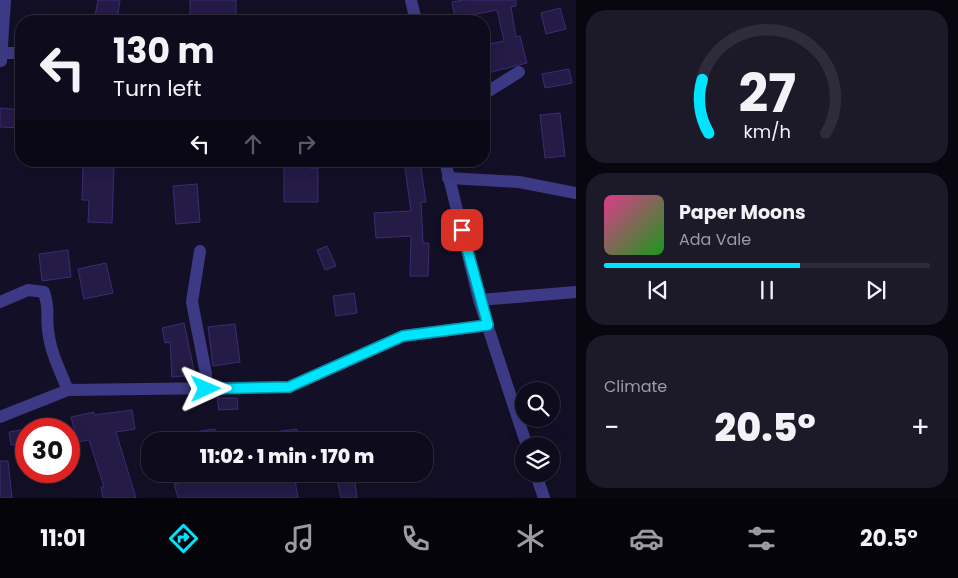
<!DOCTYPE html>
<meta charset="utf-8">
<style>
body{margin:0;font-family:Poppins,sans-serif;background:#1c1929;color:#f1f3f6;height:100vh;display:flex;flex-direction:column;font-size:19px;white-space:nowrap}
*{box-sizing:border-box;margin:0}
p{font-size:16px;color:#9b9ba3}
.icon{flex:none;width:28px;height:28px;fill:none;stroke:currentColor;stroke-width:2;stroke-linecap:round;stroke-linejoin:round}
.map{position:relative;flex:1;overflow:hidden}
.sheet{display:flex;flex-direction:column;gap:10px;padding:10px;background:#08060f;width:382px}
.sheet>*{flex:none}
.top-card{position:absolute;left:15px;top:15px;width:475px;height:152px;border-radius:20px;box-shadow:0 5px 20px #0002,0 0 0 1px #2e2b3b;background:#0e0b1c;color:#f1f3f6;overflow:hidden}
.buttons{position:absolute;left:515px;top:382px;display:grid;gap:10px}
.buttons a{display:grid;place-items:center;width:45px;height:45px;border-radius:50%;background:#0e0b1c;box-shadow:0 5px 20px #0002,0 0 0 1px #2e2b3b;font-size:25px}
.speed{position:absolute;left:15px;top:418px;display:flex;gap:10px;font-size:25px;font-weight:700;text-align:center}
.speed>*{display:grid;place-content:center;width:65px;height:65px;border-radius:50%;background:#0e0b1c;box-shadow:0 5px 20px #0002,0 0 0 1px #2e2b3b;line-height:1}
.speed .limit{border:8px solid #d22;background:#fff;color:#111}
.pin{position:absolute;display:grid;place-items:center;width:42px;height:42px;color:#fff;margin:-21px;border-radius:10px;box-shadow:0 2px 8px #0006}
.me{position:absolute;width:55px;margin:-28px;rotate:89deg;stroke-linejoin:round;filter:drop-shadow(0 0 4px #0008)}
.turn{display:flex;align-items:center;gap:18px;height:105px;padding:0 15px;font-size:22px}
.turn .icon{width:65px;height:65px;stroke-width:2.5}
.turn b{display:block;font-size:35px;line-height:42px}
.lanes{display:flex;align-items:center;height:48px;padding:0 15px;background:#0003;justify-content:center;gap:25px;direction:ltr}
.lanes .off{opacity:.35}
.big{font-size:38px;font-weight:800;line-height:1.1}
.sheet .card{flex:1;display:flex;flex-direction:column;justify-content:center;gap:8px;min-width:0;padding:0 18px;border-radius:20px;background:#1c1929}
.sheet .dial{align-items:center;gap:0}
.dial svg{height:130px;overflow:visible;fill:none;stroke:#2e2b3b;stroke-width:7;stroke-linecap:round;text-anchor:middle}
.dial text{fill:#f1f3f6;stroke:none}
.song{display:flex;align-items:center;gap:15px}
.cover{width:60px;height:60px;border-radius:8px;background:linear-gradient(135deg,hsl(330 70% 55%),hsl(120 70% 35%))}
.played{height:5px;border-radius:2px;background:linear-gradient(90deg,#00e5ff 60%,#2e2b3b 60%)}
.keys{display:flex;justify-content:space-around;direction:ltr}
.heat{display:flex;justify-content:space-between;align-items:center;font-size:28px;direction:ltr}
.trip{position:absolute;left:141px;top:432px;width:292px;height:50px;border-radius:20px;background:#0e0b1c;box-shadow:0 5px 20px #0002,0 0 0 1px #2e2b3b;font-weight:800;line-height:50px;text-align:center}
.tab-bar{display:flex;height:80px;justify-content:space-around;align-items:center;background:#06040b;color:#9b9ba3}
.tab-bar .icon{width:35px;height:35px}
.tab-bar .active{color:#00e5ff}
.tab-bar b{font-size:22px;color:#f1f3f6}
main{display:flex;flex:1;min-height:0}
.map>svg:first-child{display:block}
</style>
<main>
<div class="map">
<svg width="576" height="498" viewBox="0 0 576 498">
<rect width="100%" height="100%" fill="#130f26"/>
<g fill="#241b47" stroke="#3b2d73">
<path d="M98,0H120L117,20L95,16Z"/>
<rect x="190" y="0" width="46" height="21"/>
<path d="M463,0H516V6L511,7L516,37L520,36L527,63L484,74V45L504,41L497,10L455,18L452,2Z"/>
<path d="M560,8L566,29L546,34L541,13Z"/>
<path d="M569,69L572,83L545,88L542,74Z"/>
<path d="M0,108L21,110V128L0,127Z"/>
<path d="M560,113L565,156L545,158L540,115Z"/>
<path d="M292,161H310V168H318V202H284V166H292Z"/>
<path d="M404,161H420L426,202H421L423,243H429L428,276H410L411,236L376,238L374,213L411,211Z"/>
<path d="M83,166L114,167L112,223L88,222L89,200H82Z"/>
<path d="M197,184L200,222L176,224L173,186Z"/>
<path d="M327,246L336,266L325,270L317,250Z"/>
<path d="M68,250L71,277L42,281L39,254Z"/>
<path d="M106,263L113,293L84,299L78,269Z"/>
<path d="M354,293L357,313L336,316L333,296Z"/>
<path d="M184,323L195,375L172,377L170,342L165,343L162,328Z"/>
<path d="M235,324L240,362L213,366L208,327Z"/>
<path d="M217,398H237L238,409L219,410Z"/>
<path d="M132,410L135,429L116,432L136,498H103L101,487H104L89,440L77,442L71,417L94,412V415Z"/>
<path d="M26,429V443L11,445L9,432Z"/>
<path d="M215,429L217,441H179V434Z"/>
<path d="M297,429L299,441H259V434Z"/>
<path d="M0,461H8L12,498H0Z"/>
<path d="M244,474H247L248,479L276,474H294L298,498H178L174,484L212,475L213,480Z"/>
<path d="M336,474H354L357,498H341Z"/>
</g>
<g fill="none" stroke-linecap="round" stroke-linejoin="round">
<g stroke="#3d3a85" stroke-width="12">
<path d="M411,0L416,21"/>
<path d="M1,53H21"/>
<path d="M1,61L5,0"/>
<path d="M484,94L519,72"/>
<path d="M445,161L479,300L527,446"/>
<path d="M448,178L519,182L576,193"/>
<path d="M200,251L192,302L206,374V389"/>
<path d="M479,300L576,292"/>
<path d="M0,302L28,290L44,292C50,310 46,314 48,330C50,351 60,371 68,390L0,417"/>
<path d="M68,390L289,387L403,336L488,325"/>
<path d="M536,474L544,498"/>
</g>
</g>
<g fill="none" stroke-linecap="round" stroke-linejoin="round">
<g stroke="#0095a6" stroke-width="12">
<path id="route" d="M206,389L289,387L403,336L488,325L462,230"/>
</g>
<use href="#route" stroke="#00e5ff" stroke-width="9"/>
</g>
</svg>
<div class="buttons">
<a><svg class="icon" aria-label="search" viewBox="0 0 24 24"><circle cx="10" cy="10" r="6"/><path d="M15 15l6 6"/></svg></a>
<a><svg class="icon" aria-label="layers" viewBox="0 0 24 24"><path d="M12 4l9 5-9 5-9-5zM3 14l9 5 9-5"/></svg></a>
</div>
<div class="speed"><div class="limit">30</div></div>
<div class="pin" style="left:462px;top:230px;background:#d93025"><svg class="icon" aria-label="arrive" viewBox="0 0 24 24"><path d="M6 21V4h12l-3 4 3 4H6"/></svg></div>
<svg class="me" style="left:206px;top:389px" viewBox="-20 -20 40 40"><path d="M0-17L14 15 0 8-14 15z" fill="#00e5ff" stroke="#fff" stroke-width="4"/></svg>
<div class="trip">11:02 · 1 min · 170 m</div>
<div class="top-card">
<div class="turn"><svg class="icon" aria-label="left" viewBox="0 0 24 24"><path d="M17 20v-9H6M10 6l-5 5 5 5"/></svg><div><b>130 m</b>Turn left</div></div>
<div class="lanes"><svg class="icon" aria-label="left" viewBox="0 0 24 24"><path d="M17 20v-9H6M10 6l-5 5 5 5"/></svg><svg class="icon off" aria-label="ahead" viewBox="0 0 24 24"><path d="M12 20V5M6 11l6-6 6 6"/></svg><svg class="icon off" aria-label="right" viewBox="0 0 24 24"><path d="M7 20v-9h11M14 6l5 5-5 5"/></svg></div>
</div>
</div>
<section class="sheet">
<div class="card dial"><svg viewBox="0 0 100 80">
<path d="M14 69A42 42 0 1 1 86 69"/>
<path d="M14 69A42 42 0 0 1 10 36" stroke="#00e5ff"/>
<text x="50" y="56" font-size="32" font-weight="700">27</text>
<text x="50" y="72" font-size="11">km/h</text>
</svg></div>
<div class="card">
<div class="song"><i class="cover"></i><div><b>Paper Moons</b><p>Ada Vale</p></div></div>
<div class="played"></div>
<div class="keys"><svg class="icon" aria-label="previous" viewBox="0 0 24 24"><path d="M18 5L8 12l10 7zM5 5v14"/></svg><svg class="icon" aria-label="pause" viewBox="0 0 24 24"><path d="M8 5v14M16 5v14"/></svg><svg class="icon" aria-label="next" viewBox="0 0 24 24"><path d="M6 5l10 7-10 7zM19 5v14"/></svg></div>
</div>
<div class="card"><p>Climate</p>
<div class="heat"><a>−</a><b class="big">20.5°</b><a>+</a></div>
</div>
</section>
</main>
<nav class="tab-bar">
<b>11:01</b>
<svg class="icon active" aria-label="directions" viewBox="0 0 24 24"><path d="M12 3l9 9-9 9-9-9zM9 14v-3h6M13 9l2 2-2 2"/></svg>
<svg class="icon" aria-label="music" viewBox="0 0 24 24"><path d="M9 18V5l10-2v13"/><circle cx="6" cy="18" r="3"/><circle cx="16" cy="16" r="3"/></svg>
<svg class="icon" aria-label="phone" viewBox="0 0 24 24"><path d="M5 4h4l2 5-3 2q2 4 5 5l2-3 5 2v4C11 20 4 13 5 4z"/></svg>
<svg class="icon" aria-label="climate" viewBox="0 0 24 24"><path d="M12 3v18M4 7l16 10M4 17L20 7"/></svg>
<svg class="icon" aria-label="car" viewBox="0 0 24 24"><path d="M5 17H2v-5l4-1 3-4h7l3 4 3 1v5h-3M9 17h6M6 11h13"/><circle cx="7" cy="17" r="2"/><circle cx="17" cy="17" r="2"/></svg>
<svg class="icon" aria-label="filters" viewBox="0 0 24 24"><path d="M4 7h16M4 17h16"/><circle cx="9" cy="7" r="2"/><circle cx="15" cy="17" r="2"/></svg>
<b>20.5°</b>
</nav>
